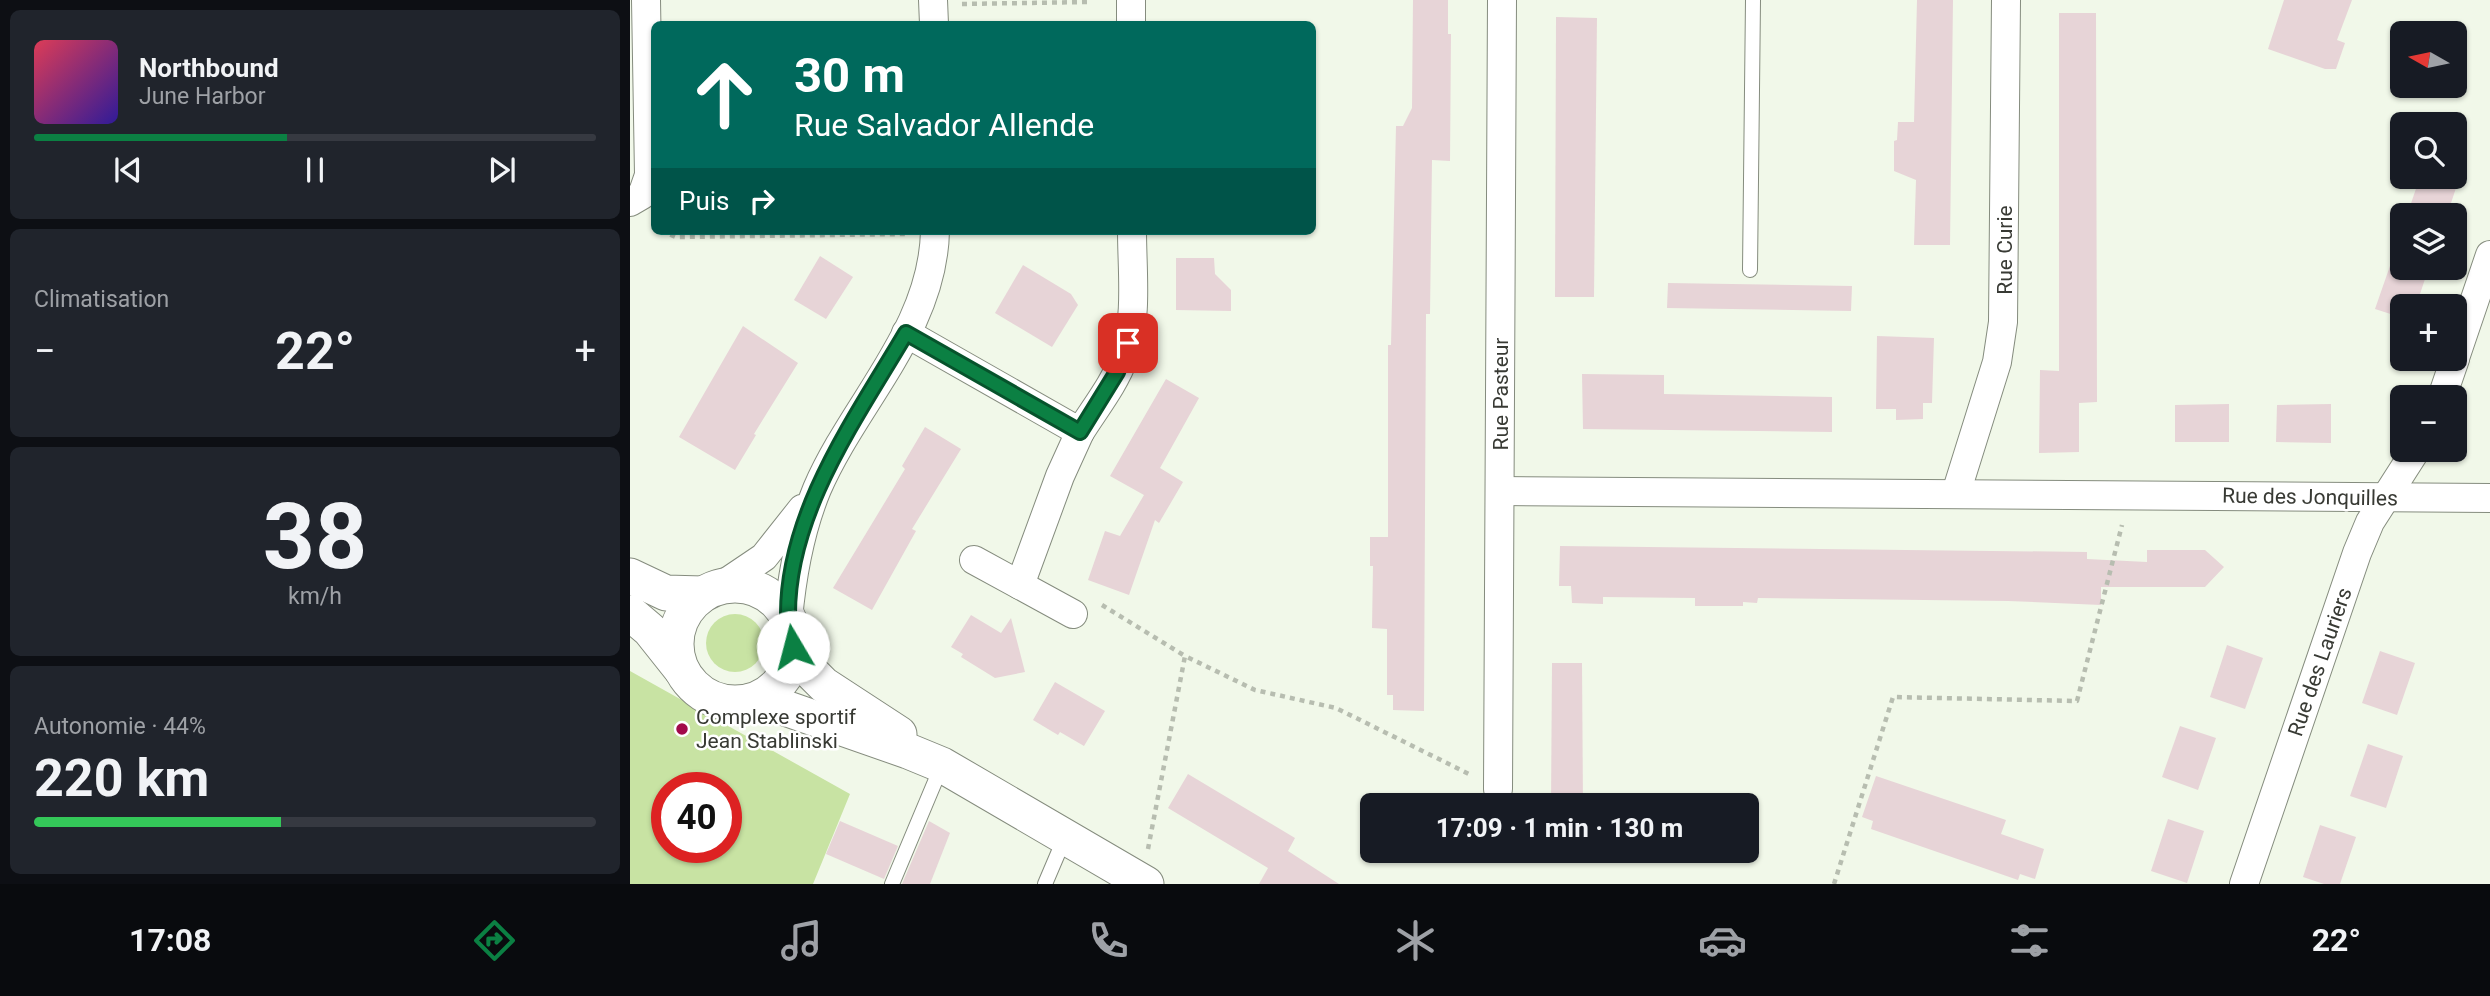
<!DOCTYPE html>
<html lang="fr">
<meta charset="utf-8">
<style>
body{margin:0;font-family:Roboto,sans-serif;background:#20242c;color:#f1f3f6;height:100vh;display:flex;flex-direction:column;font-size:26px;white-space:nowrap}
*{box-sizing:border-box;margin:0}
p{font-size:23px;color:#9ea1a6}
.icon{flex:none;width:38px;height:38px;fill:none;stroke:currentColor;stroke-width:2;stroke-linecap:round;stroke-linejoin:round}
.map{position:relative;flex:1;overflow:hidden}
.drawer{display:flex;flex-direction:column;gap:10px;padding:10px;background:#0d0f14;width:630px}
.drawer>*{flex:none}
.guide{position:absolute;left:21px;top:21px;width:665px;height:214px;border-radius:10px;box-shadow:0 2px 5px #0004;background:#00695c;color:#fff;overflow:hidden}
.needle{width:46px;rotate:279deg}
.buttons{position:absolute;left:1760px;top:21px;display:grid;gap:14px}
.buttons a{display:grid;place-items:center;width:77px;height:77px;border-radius:10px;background:#171b24;box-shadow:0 2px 5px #0004;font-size:35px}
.speed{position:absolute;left:21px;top:772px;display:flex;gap:14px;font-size:35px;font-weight:700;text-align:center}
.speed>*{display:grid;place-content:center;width:91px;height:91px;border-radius:50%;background:#171b24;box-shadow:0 2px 5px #0004;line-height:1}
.speed .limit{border:10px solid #d22;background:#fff;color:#111}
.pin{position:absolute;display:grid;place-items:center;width:60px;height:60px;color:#fff;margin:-30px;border-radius:14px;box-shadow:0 4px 10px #0006}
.me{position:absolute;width:77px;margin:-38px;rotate:352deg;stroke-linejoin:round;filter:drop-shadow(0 0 5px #0008)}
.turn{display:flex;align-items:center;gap:24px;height:147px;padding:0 28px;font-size:32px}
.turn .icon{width:91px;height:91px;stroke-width:2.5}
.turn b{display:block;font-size:49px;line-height:60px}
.then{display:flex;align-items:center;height:66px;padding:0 28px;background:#0003;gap:14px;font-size:26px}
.big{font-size:52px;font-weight:700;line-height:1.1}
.drawer .widget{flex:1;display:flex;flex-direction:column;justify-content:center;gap:10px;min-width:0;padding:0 24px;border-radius:10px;background:#20242c}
.drawer .dial{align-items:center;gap:0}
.dial b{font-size:91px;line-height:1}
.song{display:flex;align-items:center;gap:21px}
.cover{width:84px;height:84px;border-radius:10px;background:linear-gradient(135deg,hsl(350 70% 55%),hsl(250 70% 35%))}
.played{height:7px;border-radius:4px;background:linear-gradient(90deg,#0b8043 45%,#363941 45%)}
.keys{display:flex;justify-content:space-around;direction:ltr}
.heat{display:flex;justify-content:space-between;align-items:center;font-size:38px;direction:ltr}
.charge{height:10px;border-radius:5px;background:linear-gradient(90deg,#34c759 44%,#363941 0)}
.trip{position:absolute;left:730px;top:793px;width:399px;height:70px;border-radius:10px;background:#171b24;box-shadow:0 2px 5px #0004;font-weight:700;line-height:70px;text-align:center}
.dock{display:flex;height:112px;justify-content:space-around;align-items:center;background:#090b0e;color:#9ea1a6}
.dock .icon{width:49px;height:49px}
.dock .selected{color:#0b8043}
.dock b{font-size:32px;color:#f1f3f6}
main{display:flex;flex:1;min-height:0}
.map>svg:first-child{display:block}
</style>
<main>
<section class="drawer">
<div class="widget">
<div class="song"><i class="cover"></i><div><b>Northbound</b><p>June Harbor</p></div></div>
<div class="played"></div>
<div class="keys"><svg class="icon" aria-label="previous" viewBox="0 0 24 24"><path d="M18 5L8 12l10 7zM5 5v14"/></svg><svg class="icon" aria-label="pause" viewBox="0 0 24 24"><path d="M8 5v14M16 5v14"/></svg><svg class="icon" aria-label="next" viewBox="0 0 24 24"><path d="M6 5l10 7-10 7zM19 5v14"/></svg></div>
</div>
<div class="widget"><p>Climatisation</p>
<div class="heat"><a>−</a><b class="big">22°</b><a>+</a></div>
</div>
<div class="widget dial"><b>38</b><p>km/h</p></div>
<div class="widget"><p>Autonomie · 44%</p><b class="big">220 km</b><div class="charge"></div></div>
</section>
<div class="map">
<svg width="1860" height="884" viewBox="0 0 1860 884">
<rect width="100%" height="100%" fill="#f1f8e9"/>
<g fill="#c8e3a3" fill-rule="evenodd">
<circle cx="105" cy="643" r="29"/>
<path d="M0,671L220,794L183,884H0ZM37,788H96V847H37Z"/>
</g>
<g fill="#e7d4d7">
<path d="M783,0H818V34H821L820,161L802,160L800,314H796L794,711L763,710V695H757V629L742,628L743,566H740V537H758V345H761L766,126H773L782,108Z"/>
<path d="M1287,0H1323L1320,245H1284L1286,180L1264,171V141L1267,140L1268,122H1284Z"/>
<path d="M1654,0H1722L1707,40L1715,43L1706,69H1695L1638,49Z"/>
<path d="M1429,13H1466L1467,402L1449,403V452L1409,453L1410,370L1429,371Z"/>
<path d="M926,17L967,18L964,297H925Z"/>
<path d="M1790,177H1812L1828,182L1817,215H1777Z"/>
<path d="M1769,240L1773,241V268L1798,270L1786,306H1773V318L1745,309Z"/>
<path d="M190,256L223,277L196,319L164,300Z"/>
<path d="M546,258H584L585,274L601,290V311L546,310Z"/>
<path d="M393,265L441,294L448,305L422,347L365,313Z"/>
<path d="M1038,283L1222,286L1221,311L1037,308Z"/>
<path d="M113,326L168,363L124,434L126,435L105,470L49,437Z"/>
<path d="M1247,336L1304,338L1302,403H1293V419L1266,420V409H1246Z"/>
<path d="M952,374L1034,375V394L1202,397V432L953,429Z"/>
<path d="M536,379L569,398L530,468L553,482L529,523L525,520L499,595L458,580L475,531L490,536L514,495L480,476Z"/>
<path d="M1599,404V442H1545V405Z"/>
<path d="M1701,404V443L1646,442L1647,405Z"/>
<path d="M295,427L331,449L282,529L286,531L242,610L203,588L275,469L272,466Z"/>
<path d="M930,546L1457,552V559L1517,562V550H1575L1594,567L1575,587H1471V605L1378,601L1128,598L1127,603L1113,602V606H1065V598L973,597V604L942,603L941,586H929Z"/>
<path d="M341,615L371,633L381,618L395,672L365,678L331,657L333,654L321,647Z"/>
<path d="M1597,645L1633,658L1615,709L1580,697Z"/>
<path d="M1750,651L1785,663L1767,715L1732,703Z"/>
<path d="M922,663H952L953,805H921Z"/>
<path d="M425,682L475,711L454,746L430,732L428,735L403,720Z"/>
<path d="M1550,726L1586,738L1568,790L1532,777Z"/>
<path d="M1738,744L1773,756L1756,808L1720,796Z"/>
<path d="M558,774L665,838L658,851L709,884H629L638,868L538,808Z"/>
<path d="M1246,776L1376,820L1371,834L1414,849L1405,879L1390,874L1388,880L1241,829L1243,821L1232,817Z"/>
<path d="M1538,819L1574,831L1557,883L1521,871Z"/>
<path d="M210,821L268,846L254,879L196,854Z"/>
<path d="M299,821L320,833L300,884H272Z"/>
<path d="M1690,825L1726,837L1710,884H1694L1673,877Z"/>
</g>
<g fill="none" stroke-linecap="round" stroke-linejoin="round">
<g stroke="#858c7e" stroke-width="16">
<g id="service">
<path d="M1120,270L1123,0"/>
<path d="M262,884L312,765"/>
<path d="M415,884L435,837"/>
</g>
</g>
<g stroke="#858c7e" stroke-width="30">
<g id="minor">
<path d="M303,0L304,24"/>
<path d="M501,0V24"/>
<path d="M0,202L12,195L19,175L16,0"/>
<path d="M276,333L450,432C465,408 485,383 494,357C508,318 502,271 502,231"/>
<path d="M1825,358L1860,255"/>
<path d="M1812,397L1825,359"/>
<path d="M870,491L1860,498"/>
<path d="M1326,493L1367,362L1373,322L1376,0"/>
<path d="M344,560L443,614"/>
<path d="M390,585L430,476L450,432"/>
<path d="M91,586L134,557L172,509"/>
<path d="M158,619C162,575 170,530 187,489C224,403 303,330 305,231"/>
<path d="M868,789L872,0"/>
<path d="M1614,884L1727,553L1740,522L1786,450"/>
</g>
</g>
<g stroke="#858c7e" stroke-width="37">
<g id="tertiary">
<path d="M0,576L36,593L73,594"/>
<circle cx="105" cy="644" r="59"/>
<path d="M0,613L20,630L51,669"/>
<path d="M163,647L179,670L194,685L269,734"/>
<path d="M118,702L155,708L278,751L312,765L516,884"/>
</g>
</g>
<g stroke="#b7bdb0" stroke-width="4.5" stroke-dasharray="5 5" stroke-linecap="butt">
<path d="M332,4L458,2L460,0"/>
<path d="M31,231L46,237L277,234"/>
<path d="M472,605L555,656"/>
<path d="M518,849L555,656L625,690L706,708L839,774"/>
<path d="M1204,884L1263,697L1447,701L1492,525"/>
</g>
<use href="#service" stroke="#fff" stroke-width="14"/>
<use href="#minor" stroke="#fff" stroke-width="28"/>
<use href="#tertiary" stroke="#fff" stroke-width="35"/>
</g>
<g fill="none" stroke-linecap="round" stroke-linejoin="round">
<g stroke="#07532c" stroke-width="18">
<path id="route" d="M163,647C163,636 159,626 158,616C157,513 226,418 276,333L450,432L487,372L498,343"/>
</g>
<use href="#route" stroke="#0b8043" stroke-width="12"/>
</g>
<circle fill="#a20a4a" stroke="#fff" stroke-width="2.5" cx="52" cy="729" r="7"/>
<g text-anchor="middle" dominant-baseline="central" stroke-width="5" stroke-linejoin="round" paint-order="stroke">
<g font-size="21" fill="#383a34" stroke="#fff">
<text transform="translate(1375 250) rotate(-90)">Rue Curie</text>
<text transform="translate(871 394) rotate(-90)">Rue Pasteur</text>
<text transform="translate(1680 497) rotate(1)">Rue des Jonquilles</text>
<text transform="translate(1690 662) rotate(-71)">Rue des Lauriers</text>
</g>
<g font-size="21" fill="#383a34" stroke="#fff" text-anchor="start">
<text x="66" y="717">Complexe sportif<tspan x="66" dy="24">Jean Stablinski</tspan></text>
</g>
</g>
</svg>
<div class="buttons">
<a><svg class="needle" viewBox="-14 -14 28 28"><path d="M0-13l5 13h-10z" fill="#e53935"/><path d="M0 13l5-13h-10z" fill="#9ea1a6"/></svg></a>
<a><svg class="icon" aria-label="search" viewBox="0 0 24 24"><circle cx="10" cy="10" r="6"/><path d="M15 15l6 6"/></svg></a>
<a><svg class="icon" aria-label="layers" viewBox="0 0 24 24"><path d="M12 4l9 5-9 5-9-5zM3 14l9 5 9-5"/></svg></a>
<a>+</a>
<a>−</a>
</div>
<div class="speed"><div class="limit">40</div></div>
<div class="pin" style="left:498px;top:343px;background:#d93025"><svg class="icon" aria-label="arrive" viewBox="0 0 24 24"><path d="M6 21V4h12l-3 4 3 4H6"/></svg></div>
<svg class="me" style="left:163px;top:647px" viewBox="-20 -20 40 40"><circle r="19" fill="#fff"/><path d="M0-13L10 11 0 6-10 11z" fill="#0b8043"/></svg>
<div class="trip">17:09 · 1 min · 130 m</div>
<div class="guide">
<div class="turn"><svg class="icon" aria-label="ahead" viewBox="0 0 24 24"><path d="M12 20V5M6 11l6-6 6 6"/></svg><div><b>30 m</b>Rue Salvador Allende</div></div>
<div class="then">Puis<svg class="icon" aria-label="right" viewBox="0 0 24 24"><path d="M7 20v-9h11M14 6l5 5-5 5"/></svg></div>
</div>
</div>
</main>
<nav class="dock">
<b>17:08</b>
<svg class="icon selected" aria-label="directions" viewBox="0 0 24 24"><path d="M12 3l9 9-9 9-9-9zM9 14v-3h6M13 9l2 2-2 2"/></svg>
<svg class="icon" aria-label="music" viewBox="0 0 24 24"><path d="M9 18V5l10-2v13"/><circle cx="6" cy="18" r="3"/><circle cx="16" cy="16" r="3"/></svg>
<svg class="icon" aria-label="phone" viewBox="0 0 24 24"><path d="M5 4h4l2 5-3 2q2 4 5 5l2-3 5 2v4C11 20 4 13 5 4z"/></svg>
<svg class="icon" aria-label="climate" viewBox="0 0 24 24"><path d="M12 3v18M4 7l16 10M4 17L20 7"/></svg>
<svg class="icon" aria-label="car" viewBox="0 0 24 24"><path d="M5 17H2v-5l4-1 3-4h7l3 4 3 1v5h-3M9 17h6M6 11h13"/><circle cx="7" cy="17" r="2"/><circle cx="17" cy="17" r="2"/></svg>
<svg class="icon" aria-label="filters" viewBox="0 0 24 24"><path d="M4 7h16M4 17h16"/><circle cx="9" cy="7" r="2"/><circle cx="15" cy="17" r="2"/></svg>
<b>22°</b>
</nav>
